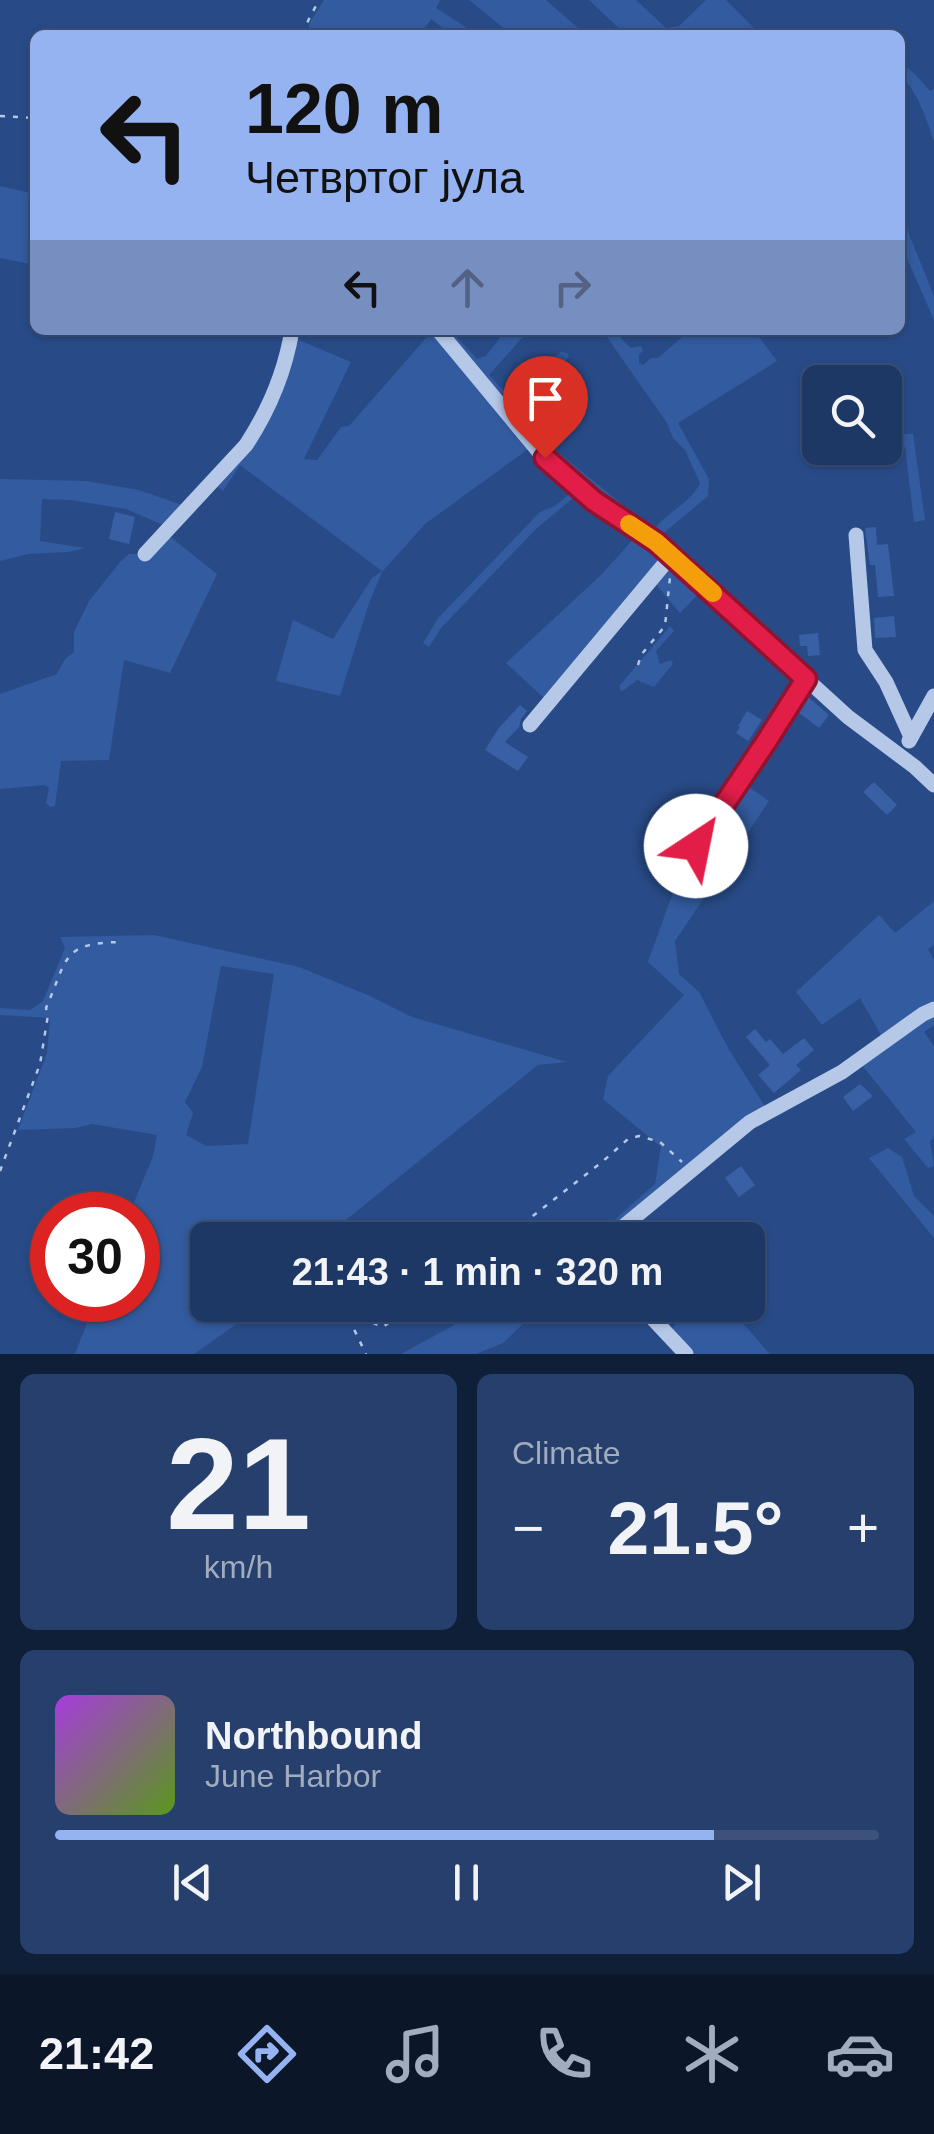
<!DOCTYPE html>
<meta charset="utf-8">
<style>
body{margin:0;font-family:Arial,sans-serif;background:#263f6c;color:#f1f3f6;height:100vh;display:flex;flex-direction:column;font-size:38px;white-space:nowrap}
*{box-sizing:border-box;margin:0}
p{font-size:32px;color:#a1acbf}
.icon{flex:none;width:55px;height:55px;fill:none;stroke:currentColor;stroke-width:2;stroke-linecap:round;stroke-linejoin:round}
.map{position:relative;height:1354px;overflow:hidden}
.side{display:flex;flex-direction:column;gap:20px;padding:20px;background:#101f38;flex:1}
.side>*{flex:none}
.hud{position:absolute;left:30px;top:30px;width:875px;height:305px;border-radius:15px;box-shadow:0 2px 8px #0004,0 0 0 2px #3c527a;background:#95b2f1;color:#111;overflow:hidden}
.fabs{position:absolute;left:802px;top:365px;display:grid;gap:20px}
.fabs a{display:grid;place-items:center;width:100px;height:100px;border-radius:15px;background:#1e3866;box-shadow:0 2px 8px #0004,0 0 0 2px #3c527a;font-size:50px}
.speed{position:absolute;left:30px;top:1192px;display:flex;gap:20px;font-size:50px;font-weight:700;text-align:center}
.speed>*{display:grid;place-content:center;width:130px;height:130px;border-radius:50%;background:#1e3866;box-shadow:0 2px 8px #0004,0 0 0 2px #3c527a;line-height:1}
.speed .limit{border:15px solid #d22;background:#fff;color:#111}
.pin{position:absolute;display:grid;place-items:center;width:85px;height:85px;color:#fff;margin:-102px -42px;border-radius:50% 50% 50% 0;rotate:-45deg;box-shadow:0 0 10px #0007}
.pin .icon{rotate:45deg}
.me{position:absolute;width:110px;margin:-55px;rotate:34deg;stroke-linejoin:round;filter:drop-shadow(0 0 8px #0008)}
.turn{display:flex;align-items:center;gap:35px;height:210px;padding:0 50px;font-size:45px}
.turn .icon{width:130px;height:130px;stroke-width:2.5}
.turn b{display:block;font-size:70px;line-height:85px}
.lanes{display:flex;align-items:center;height:95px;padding:0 50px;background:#0003;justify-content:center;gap:50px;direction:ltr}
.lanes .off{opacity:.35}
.big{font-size:75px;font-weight:700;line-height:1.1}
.side .card{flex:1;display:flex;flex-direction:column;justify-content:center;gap:15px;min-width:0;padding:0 35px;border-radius:15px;background:#263f6c}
.side .dial{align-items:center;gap:0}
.dial b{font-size:130px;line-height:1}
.song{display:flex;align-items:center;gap:30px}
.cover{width:120px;height:120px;border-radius:15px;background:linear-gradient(135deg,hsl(280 70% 55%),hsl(90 70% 35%))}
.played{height:10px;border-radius:5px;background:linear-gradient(90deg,#95b2f1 80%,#3c527a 80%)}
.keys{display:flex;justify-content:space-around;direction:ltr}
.heat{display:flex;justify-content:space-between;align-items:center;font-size:55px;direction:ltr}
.side .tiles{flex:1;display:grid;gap:20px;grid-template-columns:1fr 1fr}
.card:last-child{grid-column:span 2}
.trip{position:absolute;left:190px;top:1222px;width:575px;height:100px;border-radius:15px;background:#1e3866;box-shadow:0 2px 8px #0004,0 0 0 2px #3c527a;font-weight:700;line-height:100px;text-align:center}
.dock{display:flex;height:160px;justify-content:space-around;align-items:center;background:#0c1629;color:#a1acbf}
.dock .icon{width:70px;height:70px}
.dock .current{color:#95b2f1}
.dock b{font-size:45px;color:#f1f3f6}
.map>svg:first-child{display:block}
</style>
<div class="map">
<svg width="934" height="1354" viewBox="0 0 934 1354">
<rect width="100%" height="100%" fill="#284b88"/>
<g fill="#335b9f" fill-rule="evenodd">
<path d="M324,0H440L436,8L478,35H452L431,19L420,35H308L309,24Z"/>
<path d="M469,0H546L586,35H512Z"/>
<path d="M589,0H636L666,28L679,26L706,0H726L761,35H626Z"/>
<path d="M900,62L914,73L930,91L934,89V141C926,118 918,92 900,75Z"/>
<path d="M0,186L35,194V265L0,258Z"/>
<path d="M900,212L934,296V320L900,242Z"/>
<path d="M433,330L531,447L425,524L382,572L369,603L340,696L276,681L293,620L333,639L372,578L382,571L240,465L223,491L214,484L248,448L294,338L351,362L304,459L317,460L341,427L349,426Z"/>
<path d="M442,330H450L477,359L486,356L506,330H529L489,375L509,396L561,352L567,353L569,357L512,414Z"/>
<path d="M602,330H613L631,348L641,346L643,350L639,355V363L643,365L651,358H658L690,330H754L777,361L678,423L709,479L708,496L658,538L651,534C663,513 690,505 700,483L685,450L673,438L667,423Z"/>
<path d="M890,434H913L925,520L914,522L905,447H899L888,439Z"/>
<path d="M550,446L623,505L626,510L622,515L541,448Z"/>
<path d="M0,479L86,481L139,490L185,506L166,526L126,509L71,500L42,499L40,541L85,548L68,552L28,554L0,561Z"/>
<path d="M574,490L579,493L536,529L441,628L429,647L423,643L439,617L540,512L555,506Z"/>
<path d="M638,534L666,554L546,700L506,663L601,575Z"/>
<path d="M168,535L217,574L170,673L124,660L109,760L61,761L55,806L50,807L46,803L49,788L45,785L0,789V694L57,674L65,659L74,652V632L89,601L120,562L129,554H140Z"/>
<path d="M672,560L703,589L680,613L654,582Z"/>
<path d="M670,626L674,631L656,651L660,664L671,660L673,664L654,687L637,680L623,691L620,690V685Z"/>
<path d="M743,783L769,801L675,941L679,974L699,992L728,1048L771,1116L752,1125L602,1240H585L587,1230L593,1227L602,1231L655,1184L661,1147L603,1099L608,1076L684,995L648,962L671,898L691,858Z"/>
<path d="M934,901V945L928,949L934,960V1025L924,1032L934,1046V1137L930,1141L934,1166L928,1168L904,1139L916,1132L861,1064L887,1046L860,998L822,1025L796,992L879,915L895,933Z"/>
<path d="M154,935L299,967L370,996L412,1017L567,1062L538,1065L321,1240H208V1305H264L194,1354H75L96,1300H138V1215H129L153,1156L157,1135L92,1124L75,1128L18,1130L47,1053L50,1018L0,1015V1008L30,1010L43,1001L65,948L60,937ZM221,966L274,974L248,1144L206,1146L186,1135L193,1113L185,1102L202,1067Z"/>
<path d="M888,1148L902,1157L914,1196L934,1216V1238L869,1158Z"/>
<path d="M509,1305H543L503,1343L476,1354H401L476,1313L488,1321Z"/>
<path d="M696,1305H727L770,1354H694L671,1329Z"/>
</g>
<g fill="#3960a4">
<path d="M115,512L135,517L129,544L109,539Z"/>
<path d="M876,527L877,545L888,544L894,596L878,597L875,565H870L865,528Z"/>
<path d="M894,616L896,637L875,638L874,618Z"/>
<path d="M818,633L820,655L808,656L807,646H800L799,635Z"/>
<path d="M808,697L829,715L819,728L798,712Z"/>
<path d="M520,705L527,711L521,719L519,727L505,742L528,757L518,771L485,750L498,729Z"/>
<path d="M747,711L762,720L748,741L736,733L740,727L738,726Z"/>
<path d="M874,782L897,805L887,815L863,792Z"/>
<path d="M681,795L692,801L682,820L688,824L681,837L666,828L677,807L675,806Z"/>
<path d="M755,1029L766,1042L770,1039L783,1054L804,1038L814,1050L796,1065L801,1070L774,1093L758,1075L770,1065L746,1037Z"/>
<path d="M860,1084L873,1096L853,1111L843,1097Z"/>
<path d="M741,1166L755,1185L739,1197L725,1178Z"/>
</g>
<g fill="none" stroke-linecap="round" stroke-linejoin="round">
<g stroke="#b5c8e8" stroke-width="2.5" stroke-dasharray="5 8" stroke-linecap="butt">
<path d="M304,35L308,21L319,0"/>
<path d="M0,116L35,118"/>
<path d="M638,665L641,655L665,626L670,577"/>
<path d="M0,1171L40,1064L48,1015L46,1008C68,958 61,943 121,942"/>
<path d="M502,1240L602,1162L628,1139L639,1136L660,1142L682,1162"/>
<path d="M348,1305L350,1321L366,1354"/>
<path d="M355,1305L366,1320L383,1327L412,1305"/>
</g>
<g stroke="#b5c8e8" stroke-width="15">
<path d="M438,330L545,459L594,501L656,542L848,717L915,767L934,785"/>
<path d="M856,535L865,650L886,682L911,737"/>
<path d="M145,554L246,445C269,410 285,372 292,330"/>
<path d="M530,725L671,556"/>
<path d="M909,741L934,696"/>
<path d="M696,846L766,743L806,679"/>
<path d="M607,1240L750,1122L842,1072L923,1014L934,1009"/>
<path d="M640,1305L686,1354"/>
</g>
</g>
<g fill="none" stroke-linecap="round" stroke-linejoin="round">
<g stroke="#92132f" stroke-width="25">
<path id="route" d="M545,458L594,501L656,542L806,679L766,742L696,846"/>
</g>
<use href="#route" stroke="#e11d48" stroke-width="18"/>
<path stroke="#f59e0b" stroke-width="18" d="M629,524L656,542L713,593"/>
</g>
</svg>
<div class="fabs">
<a><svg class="icon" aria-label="search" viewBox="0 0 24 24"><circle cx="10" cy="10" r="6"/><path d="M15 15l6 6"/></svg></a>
</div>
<div class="speed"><div class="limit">30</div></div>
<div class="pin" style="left:545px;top:458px;background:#d93025"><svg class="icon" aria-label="arrive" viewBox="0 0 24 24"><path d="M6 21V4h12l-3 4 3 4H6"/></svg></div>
<svg class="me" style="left:696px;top:846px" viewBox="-20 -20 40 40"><circle r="19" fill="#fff"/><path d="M0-13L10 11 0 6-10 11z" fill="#e11d48"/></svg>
<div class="trip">21:43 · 1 min · 320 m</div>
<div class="hud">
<div class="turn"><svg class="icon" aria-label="left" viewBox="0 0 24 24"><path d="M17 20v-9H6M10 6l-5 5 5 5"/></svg><div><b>120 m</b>Четвртог јула</div></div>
<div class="lanes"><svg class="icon" aria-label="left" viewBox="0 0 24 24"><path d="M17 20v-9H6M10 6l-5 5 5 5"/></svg><svg class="icon off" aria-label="ahead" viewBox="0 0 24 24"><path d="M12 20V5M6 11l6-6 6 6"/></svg><svg class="icon off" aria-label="right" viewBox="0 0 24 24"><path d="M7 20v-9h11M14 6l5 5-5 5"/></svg></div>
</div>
</div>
<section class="side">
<div class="tiles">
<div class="card dial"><b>21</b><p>km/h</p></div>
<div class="card"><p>Climate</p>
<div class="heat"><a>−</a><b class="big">21.5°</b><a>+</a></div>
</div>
<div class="card">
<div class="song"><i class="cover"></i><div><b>Northbound</b><p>June Harbor</p></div></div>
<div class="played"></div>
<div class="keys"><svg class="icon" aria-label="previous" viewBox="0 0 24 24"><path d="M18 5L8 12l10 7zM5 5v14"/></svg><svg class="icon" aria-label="pause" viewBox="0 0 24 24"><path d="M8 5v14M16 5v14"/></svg><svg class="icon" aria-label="next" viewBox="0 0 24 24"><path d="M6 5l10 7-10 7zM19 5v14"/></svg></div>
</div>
</div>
</section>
<nav class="dock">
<b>21:42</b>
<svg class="icon current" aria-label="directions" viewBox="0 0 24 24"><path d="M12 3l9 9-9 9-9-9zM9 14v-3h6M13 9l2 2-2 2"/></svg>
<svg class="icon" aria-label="music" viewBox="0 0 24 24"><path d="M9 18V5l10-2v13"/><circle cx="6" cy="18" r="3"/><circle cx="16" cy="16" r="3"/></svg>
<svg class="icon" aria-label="phone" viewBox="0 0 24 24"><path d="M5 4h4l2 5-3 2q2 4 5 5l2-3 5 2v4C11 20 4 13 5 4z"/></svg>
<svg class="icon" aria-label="climate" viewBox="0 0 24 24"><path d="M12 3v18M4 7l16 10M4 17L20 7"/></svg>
<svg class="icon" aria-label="car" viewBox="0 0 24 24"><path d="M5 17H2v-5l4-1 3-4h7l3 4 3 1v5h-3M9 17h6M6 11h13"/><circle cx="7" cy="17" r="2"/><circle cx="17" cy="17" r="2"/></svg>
</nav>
